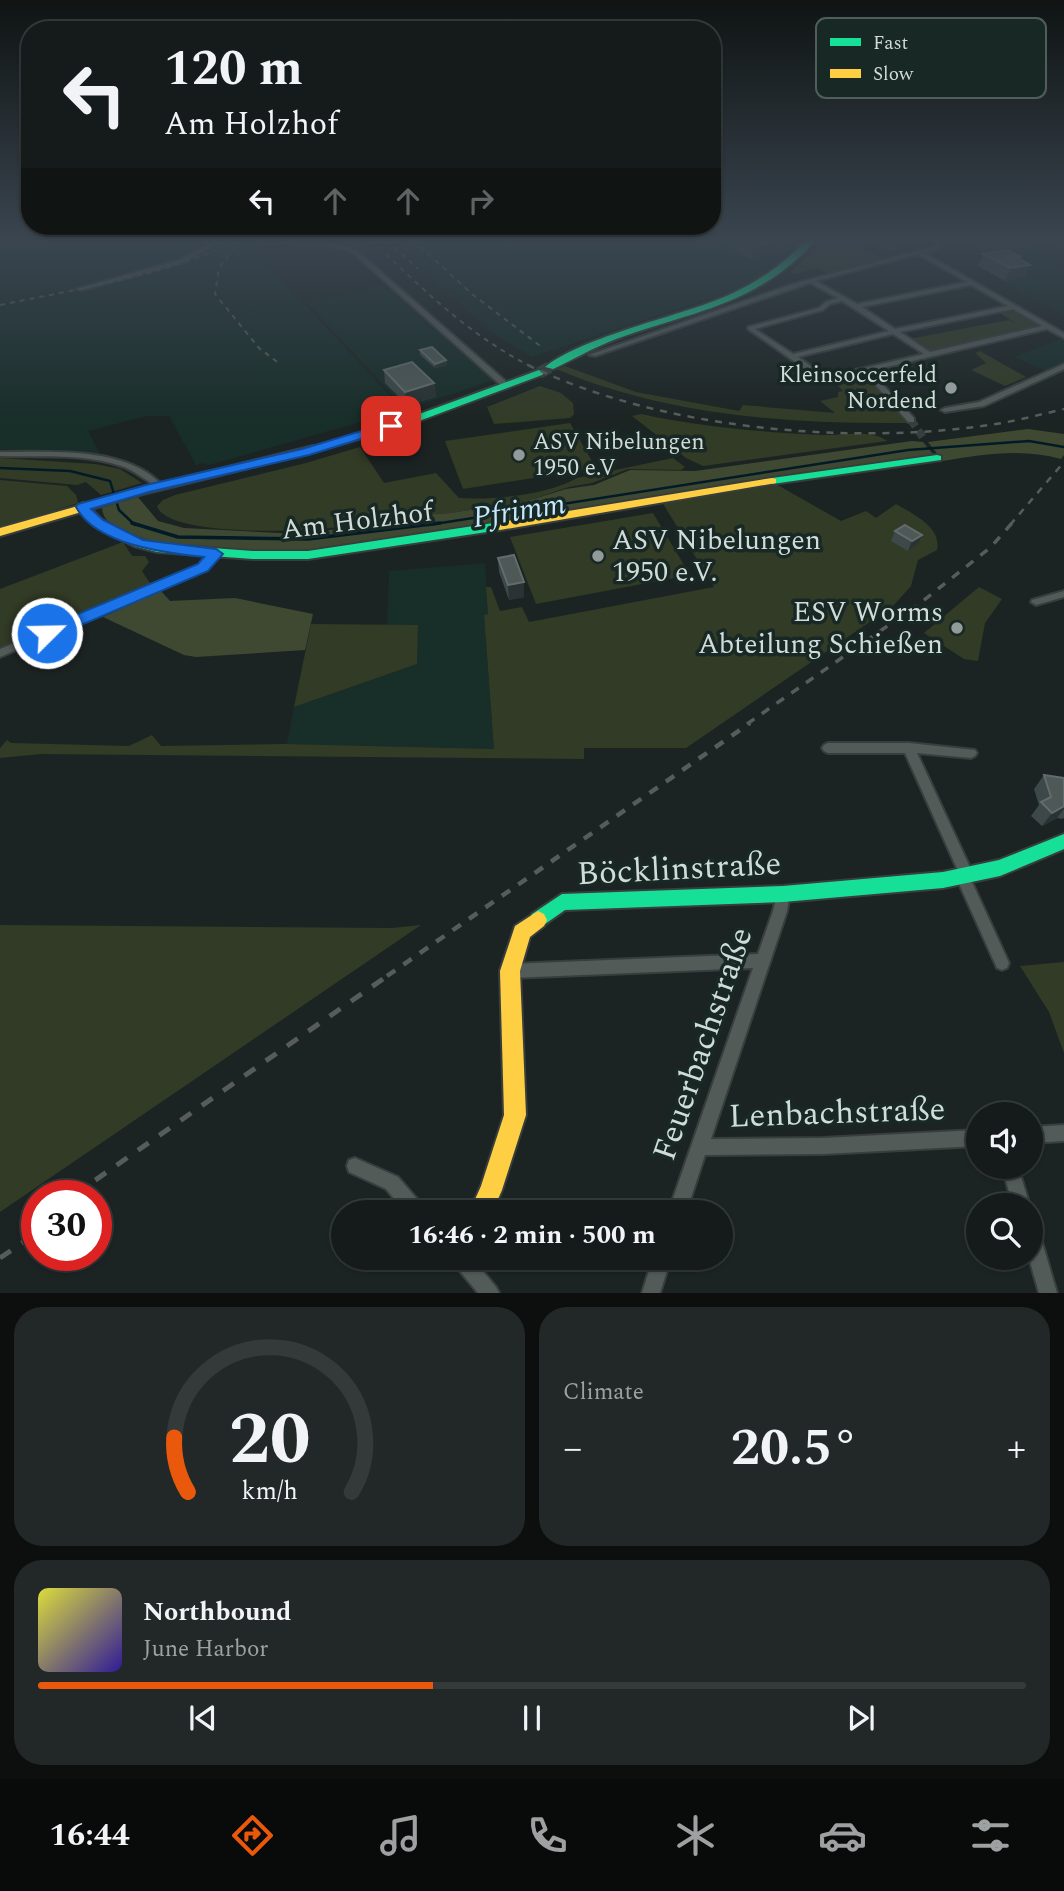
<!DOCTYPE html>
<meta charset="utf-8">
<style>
body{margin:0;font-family:Spectral,serif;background:#222827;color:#f1f3f6;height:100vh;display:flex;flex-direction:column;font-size:26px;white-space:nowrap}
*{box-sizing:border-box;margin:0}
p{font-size:23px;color:#9da1a2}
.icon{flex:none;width:38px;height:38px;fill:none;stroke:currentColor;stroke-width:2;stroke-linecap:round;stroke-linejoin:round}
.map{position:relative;height:1293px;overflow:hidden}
.drawer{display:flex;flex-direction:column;gap:14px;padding:14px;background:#0c0f0e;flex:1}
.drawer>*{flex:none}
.hud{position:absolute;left:21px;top:21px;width:700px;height:214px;border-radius:28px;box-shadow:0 2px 5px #0004,0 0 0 2px #343939;background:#151b1a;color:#f1f3f6;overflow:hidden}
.controls{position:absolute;left:966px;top:1102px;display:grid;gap:14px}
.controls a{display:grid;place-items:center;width:77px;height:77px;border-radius:50%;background:#151b1a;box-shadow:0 2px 5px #0004,0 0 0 2px #343939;font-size:35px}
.speed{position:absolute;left:21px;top:1180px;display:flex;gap:14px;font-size:35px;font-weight:700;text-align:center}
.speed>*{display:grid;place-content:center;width:91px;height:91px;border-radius:50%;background:#151b1a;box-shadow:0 2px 5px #0004,0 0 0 2px #343939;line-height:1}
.speed .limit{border:10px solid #d22;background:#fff;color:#111}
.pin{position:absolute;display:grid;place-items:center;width:60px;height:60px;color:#fff;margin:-30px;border-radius:14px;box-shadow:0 4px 10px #0006}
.me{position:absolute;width:77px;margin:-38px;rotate:67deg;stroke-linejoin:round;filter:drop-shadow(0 0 5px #0008)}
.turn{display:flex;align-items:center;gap:24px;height:147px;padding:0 28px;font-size:32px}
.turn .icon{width:91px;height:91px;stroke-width:2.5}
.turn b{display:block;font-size:49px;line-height:60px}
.lanes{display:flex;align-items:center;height:66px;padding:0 28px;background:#0003;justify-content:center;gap:35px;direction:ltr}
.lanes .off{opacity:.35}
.big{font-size:52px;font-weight:700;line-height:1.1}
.drawer .card{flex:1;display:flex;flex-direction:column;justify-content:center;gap:10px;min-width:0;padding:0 24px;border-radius:28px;background:#222827}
.drawer .dial{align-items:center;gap:0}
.dial svg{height:182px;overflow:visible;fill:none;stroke:#343939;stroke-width:7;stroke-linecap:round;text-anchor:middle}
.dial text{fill:#f1f3f6;stroke:none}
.song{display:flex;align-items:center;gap:21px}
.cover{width:84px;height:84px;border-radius:10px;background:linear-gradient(135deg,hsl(60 70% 55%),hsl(250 70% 35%))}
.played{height:7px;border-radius:4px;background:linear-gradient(90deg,#ea580c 40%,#343939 40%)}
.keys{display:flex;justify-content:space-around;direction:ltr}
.heat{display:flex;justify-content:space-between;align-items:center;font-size:38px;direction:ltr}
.drawer .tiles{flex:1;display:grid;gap:14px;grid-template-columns:1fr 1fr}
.card:last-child{grid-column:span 2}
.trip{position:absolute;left:331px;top:1200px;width:402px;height:70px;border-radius:35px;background:#151b1a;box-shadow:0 2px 5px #0004,0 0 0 2px #343939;font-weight:700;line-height:70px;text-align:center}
.tabs{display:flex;height:112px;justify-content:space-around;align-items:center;background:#080b0a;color:#9da1a2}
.tabs .icon{width:49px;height:49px}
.tabs .selected{color:#ea580c}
.tabs b{font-size:32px;color:#f1f3f6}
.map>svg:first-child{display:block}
</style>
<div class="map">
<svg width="1064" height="1293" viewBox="0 0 1064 1293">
<rect width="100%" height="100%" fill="#1c2423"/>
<g fill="#182e29">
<path d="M0,240H282L254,249L403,410L209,465L203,463L196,465L169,416H147L88,431L100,454L0,449Z"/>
<path d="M287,240H366L388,260L373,263L357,249L343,244Z"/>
<path d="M392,240H795L786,255L763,263V275L737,289L532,357L491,332Z"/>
<path d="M982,240H1020L1040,250L1049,251L1039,254L1064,269V315L972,264L994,258L969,244Z"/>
<path d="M383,284L492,380V381L406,409L307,303Z"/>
<path d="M1064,338V363L1046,371L1014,357Z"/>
<path d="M485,563L488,614L484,615L494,749L287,744L294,707L417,664L418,626H387L389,571Z"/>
</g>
<g fill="#323b26">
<path d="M822,240H846L883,258L829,273L816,268L796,274L790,273Z"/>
<path d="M1013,311L1039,326L1025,329L1028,332L928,353L909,339L1009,320L1018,325L1000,313Z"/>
<path d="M980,351L1026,377L1005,386L971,370L986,363L975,353Z"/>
<path d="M565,366L636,392L739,411L743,405L835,413L820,401L838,397V392L843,391L833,380L862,373L866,374L908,423C788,424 668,416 556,369Z"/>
<path d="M540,386L561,393L573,403L574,414L570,418L494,424L487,407Z"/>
<path d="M641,414C702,427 761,432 823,435C842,436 871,429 887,441L703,466L686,458L632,416Z"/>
<path d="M570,423L596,468L463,489L445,441Z"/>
<path d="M360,447L384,483L436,473L459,498C493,500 548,495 577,478L673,458L685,467L681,470L628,469L592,483L569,487L527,501L451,513L381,517L374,513C364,517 355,524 344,526C315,532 167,538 157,506L163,500L175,495L306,463Z"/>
<path d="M0,458L95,464L120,469L142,483L101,495L86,482L77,485L0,478Z"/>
<path d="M0,480L67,486L76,495L78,503L0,528Z"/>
<path d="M774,483L841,521L866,511L876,518L896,504C913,514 942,527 937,550L918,560L911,586L893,606L686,748H584V759L41,754L0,758V748L7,740L11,743L129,746L152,735L161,746L287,744L494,749L484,615L488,614L486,587H491L500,611L522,607L529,622L714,587L662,502Z"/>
<path d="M653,513L690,575L536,604L510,537Z"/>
<path d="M123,542L132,556H145L149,562L142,571L151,585L0,648V589Z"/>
<path d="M979,587L1002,599L985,623L978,661L964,659L924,633Z"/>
<path d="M311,624L418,625L417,664L294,707Z"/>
<path d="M0,925L392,928L421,925L0,1212Z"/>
<path d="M1064,962V1053L1049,1012L1020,966Z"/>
</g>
<g fill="#3f4932">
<path d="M1028,429L1064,434V455L1061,459C1021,448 983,454 943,461L928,442Z"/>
<path d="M912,441L923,442L933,454C805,472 677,493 550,515C501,523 452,531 403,538C372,543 340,550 309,552C275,553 102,555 102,507L137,496L158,521L184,528L299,534L352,527L377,514L382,517L451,513L527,501L566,489L594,485L630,470L695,471Z"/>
<path d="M161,591L170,601L235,598L313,614L305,650L196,657L184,655L103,617Z"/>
</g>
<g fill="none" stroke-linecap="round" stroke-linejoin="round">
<g stroke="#031a27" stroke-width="2.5">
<path d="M0,468L70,471L110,481L119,510L135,525"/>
<path d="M428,525L908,450L1029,441L1064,447"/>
</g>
<path stroke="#031a27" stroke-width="3.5" d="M132,523L178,537L308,539L440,523"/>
<path stroke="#373f3e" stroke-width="8" stroke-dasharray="8 4.5" stroke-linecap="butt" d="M911,420L924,439"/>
<path stroke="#373f3e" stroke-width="12" stroke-dasharray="12 6" stroke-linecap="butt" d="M539,373L550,367"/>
<g stroke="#373e3d" stroke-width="4">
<g id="street">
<path d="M216,240H224L184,262L82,290L77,289L180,260Z"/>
<path d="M250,240H271L268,242Z"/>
<path d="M276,240L336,244L356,250L511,386L504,388L352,252C327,243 300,250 276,240Z"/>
<path d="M936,240H942L941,248L924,253L1064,333V338L1047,329L870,371L914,418V422H908L864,372L822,381L748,329V327L819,308L826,302L838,298L810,283L595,356L589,355L793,284L936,246ZM918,254L967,282L857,304L816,281ZM971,285L1008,306L895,329L862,307ZM842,301L889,331L793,354L755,329L823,310L830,304ZM1013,309L1042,326L930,352L900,332ZM893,334L924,354L826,377L798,357Z"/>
<path d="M1050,240H1058L1064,244V248Z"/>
<path d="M1064,364V369L984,406L945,412L941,410L945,408L979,402Z"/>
<path d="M0,452C48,452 122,446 159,482L155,485C143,479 134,470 121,466C83,453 39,457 0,456Z"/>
<path d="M216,551L221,554L206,569L0,657V649L200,565L213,552Z"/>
<path d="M1064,591V597L1036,605L1031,602L1032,600Z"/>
<path d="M828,743H909L975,750L977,753L975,756L971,758L917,753L974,876L971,880L1009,963L1007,968L1002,970L997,968L956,877L959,873L905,753H828L824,751L822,748L824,745Z"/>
<path d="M783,888L788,890L790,894L787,911L711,1139L823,1138L978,1130V1146L823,1154L705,1155L686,1213H668L753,968L510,978L505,976L503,971L505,966L510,964L758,954L773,911L778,890Z"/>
<path d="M1064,1125V1141L1031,1143V1127Z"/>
<path d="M355,1158L398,1177L424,1207L427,1213H406L386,1189L349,1172L347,1166L349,1160Z"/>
<path d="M1002,1167H1018L1030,1206H1013Z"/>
<path d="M1031,1226L1037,1229L1040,1235L1057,1293H1039L1029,1258H1031Z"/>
<path d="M451,1258H472L496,1287L499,1293H478L454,1264Z"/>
<path d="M653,1258H671L660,1293H642Z"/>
</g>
</g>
<g stroke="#373e3d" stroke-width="4">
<g id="fast">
<path d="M807,240H816C758,305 693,311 616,339C595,347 574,359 553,369L545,367C566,350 602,338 628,329C701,305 750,298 807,240Z"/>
<path d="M539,370L544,373L542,375L411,424L313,452L308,449L403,420Z"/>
<path d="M937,455L941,456V460L772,484L766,481L772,478Z"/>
<path d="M83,503C92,507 96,516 104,521C120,531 139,539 157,544L253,551H308L500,522L506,526L500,530L308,559H253L157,552L134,546L94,526L77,507Z"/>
<path d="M1064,834V849L1000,876L943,888L783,902L565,910L538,929L532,926L529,920L532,914L562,894L783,886L943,872L999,860Z"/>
</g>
</g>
<g stroke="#373e3d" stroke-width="4">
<g id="slow">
<path d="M313,446L317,447V451L139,495L0,536V528L131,491Z"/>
<path d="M772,478L776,479V483L500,530L494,526L500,522Z"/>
<path d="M538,911L544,914L547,920L544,926L530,937L520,971L526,1115L502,1190L492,1213H469L481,1186L504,1115L500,971L515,926Z"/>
</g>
</g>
<use href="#street" fill="#535b59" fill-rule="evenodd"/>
<use href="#fast" fill="#16e098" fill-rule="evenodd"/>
<use href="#slow" fill="#ffcf43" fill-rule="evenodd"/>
<g stroke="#575c5b" stroke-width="2" stroke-dasharray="5 5" stroke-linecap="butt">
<path d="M371,240C422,288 468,335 532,367"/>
<path d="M387,240L418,269"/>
<path d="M413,240L472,294L543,348"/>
<path d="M235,247L219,268L215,294L259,348L280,364"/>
<path d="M0,305C82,288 163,276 239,240"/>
</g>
<g stroke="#575c5b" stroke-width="2.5" stroke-dasharray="7 7" stroke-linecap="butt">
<path d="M528,365C660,430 857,447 1002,423C1023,419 1043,414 1064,409"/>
<path d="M1010,525L1064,462"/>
</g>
<path stroke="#575c5b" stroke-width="3.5" stroke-dasharray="9 9" stroke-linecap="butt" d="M747,724L919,604L991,547L1012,523"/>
<path stroke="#575c5b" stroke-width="4.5" stroke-dasharray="10 10" stroke-linecap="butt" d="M387,976L750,723"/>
<g stroke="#575c5b" stroke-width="5" stroke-dasharray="13 13" stroke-linecap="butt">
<path d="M74,1195L390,974"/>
<path d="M0,1258L37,1233"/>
</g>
</g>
<g fill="#3d4848">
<path d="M716,240H780L778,251L751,259Z"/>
<path d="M868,240H915L913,247L894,252Z"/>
<path d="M983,254L1021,257L1019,259L1025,277L1005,281L978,266Z"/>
<path d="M420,350L446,360L447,365L435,368L420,355Z"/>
<path d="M384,370L434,383L436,397L407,405L385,383Z"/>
<path d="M895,531L918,544L908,551L891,541Z"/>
<path d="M498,558L524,582V597L509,600L499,572Z"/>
<path d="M1044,775L1064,778V817L1063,819L1057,818L1042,826L1031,816L1039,805L1034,789Z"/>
</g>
<g fill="#293333">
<path d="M777,240H780L778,251L751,259L754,247Z"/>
<path d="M915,240L913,247L894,252L897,241Z"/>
<path d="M1016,257H1021L1016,267L1030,265L1025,277L1005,281Z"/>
<path d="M446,360L447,365L435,368V364Z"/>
<path d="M434,383L436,397L407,405L405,392Z"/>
<path d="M922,535L918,544L908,551L912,541Z"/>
<path d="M524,582V597L509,600L508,585Z"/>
<path d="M1064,806V809L1057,818L1042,826L1052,813Z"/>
</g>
<g fill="#4d5857" stroke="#626c6c" stroke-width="2">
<path d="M741,240H777L754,247Z"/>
<path d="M1007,250L1021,257H1016L1030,265L1010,268L983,254Z"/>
<path d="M432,347L446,360L435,364L420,350Z"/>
<path d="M412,362L434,383L405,392L384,370Z"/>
<path d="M905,525L922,535L912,541L895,531Z"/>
<path d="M514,555L524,582L508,585L498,558Z"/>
<path d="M1044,775L1064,778V806L1052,813L1041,802L1051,797Z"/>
</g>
<linearGradient id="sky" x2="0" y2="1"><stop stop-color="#0f1413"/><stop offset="0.57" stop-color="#3a4550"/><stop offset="1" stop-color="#3a4550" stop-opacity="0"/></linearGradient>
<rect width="1064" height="421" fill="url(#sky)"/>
<path fill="#1a73e8" stroke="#114b97" stroke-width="2" d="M391,422L397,426L396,428L309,455L149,492L91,509L103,520L143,540L216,549L223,554L208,571L53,637H42L39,633L42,629L198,564L204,557C166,553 96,545 76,507L78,504L146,485L302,449Z"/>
<g fill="#929b99" stroke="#182825" stroke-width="2.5">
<circle cx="951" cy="388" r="7"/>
<circle cx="519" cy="455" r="7"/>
<circle cx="598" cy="556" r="7"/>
<circle cx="957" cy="628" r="7"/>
</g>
<g text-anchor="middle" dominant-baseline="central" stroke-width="7" stroke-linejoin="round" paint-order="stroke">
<g font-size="23" fill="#d1dbd8" stroke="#182825" text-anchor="end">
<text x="937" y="375">Kleinsoccerfeld<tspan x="937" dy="26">Nordend</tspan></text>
<text x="533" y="442" text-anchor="start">ASV Nibelungen<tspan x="533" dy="26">1950 e.V</tspan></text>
</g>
<g font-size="28" fill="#d1dbd8" stroke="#182825">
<text transform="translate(357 521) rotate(-7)">Am Holzhof</text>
</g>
<g font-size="28" fill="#d1dbd8" stroke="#182825" text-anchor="start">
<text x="612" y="540">ASV Nibelungen<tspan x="612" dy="32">1950 e.V.</tspan></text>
<text x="943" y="612" text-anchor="end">ESV Worms<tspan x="943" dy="32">Abteilung Schießen</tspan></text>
</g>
<g font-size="30" font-style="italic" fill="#c6e9fd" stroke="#182825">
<text transform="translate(519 511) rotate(-9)">Pfrimm</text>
</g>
<g font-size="33" fill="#d1dbd8" stroke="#182825">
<text transform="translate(679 869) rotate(-3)">Böcklinstraße</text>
<text transform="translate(703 1044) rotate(-71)">Feuerbachstraße</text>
<text transform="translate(837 1113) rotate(-2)">Lenbachstraße</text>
</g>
</g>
<rect x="816" y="18" width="230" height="80" rx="10" fill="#182825" stroke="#505e5b" stroke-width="2"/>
<rect x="830" y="38" width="31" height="8" fill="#16e098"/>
<rect x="830" y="69" width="31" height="9" fill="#ffcf43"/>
<g font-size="19" fill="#d1dbd8">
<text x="873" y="49">Fast</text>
<text x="873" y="80">Slow</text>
</g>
</svg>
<div class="controls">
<a><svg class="icon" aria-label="sound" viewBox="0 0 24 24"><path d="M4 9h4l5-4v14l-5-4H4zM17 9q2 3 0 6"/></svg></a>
<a><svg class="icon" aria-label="search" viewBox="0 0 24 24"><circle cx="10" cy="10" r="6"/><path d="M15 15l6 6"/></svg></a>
</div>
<div class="speed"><div class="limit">30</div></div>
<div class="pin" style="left:391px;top:426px;background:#d93025"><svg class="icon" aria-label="arrive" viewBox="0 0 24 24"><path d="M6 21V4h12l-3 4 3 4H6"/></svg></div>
<svg class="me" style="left:47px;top:633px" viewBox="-20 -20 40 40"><circle r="17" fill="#1a73e8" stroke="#fff" stroke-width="3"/><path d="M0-11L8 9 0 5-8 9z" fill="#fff"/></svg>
<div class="trip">16:46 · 2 min · 500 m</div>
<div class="hud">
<div class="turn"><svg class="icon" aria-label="left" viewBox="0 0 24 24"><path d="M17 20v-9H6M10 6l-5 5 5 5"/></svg><div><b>120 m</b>Am Holzhof</div></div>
<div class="lanes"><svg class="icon" aria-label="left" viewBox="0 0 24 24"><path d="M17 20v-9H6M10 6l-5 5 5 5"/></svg><svg class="icon off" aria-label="ahead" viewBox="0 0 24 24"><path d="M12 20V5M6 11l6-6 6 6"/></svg><svg class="icon off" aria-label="ahead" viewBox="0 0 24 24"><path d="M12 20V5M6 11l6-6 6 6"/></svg><svg class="icon off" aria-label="right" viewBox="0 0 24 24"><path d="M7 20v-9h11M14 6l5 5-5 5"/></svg></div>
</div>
</div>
<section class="drawer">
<div class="tiles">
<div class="card dial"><svg viewBox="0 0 100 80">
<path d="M14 69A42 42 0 1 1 86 69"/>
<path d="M14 69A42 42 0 0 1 8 45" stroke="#ea580c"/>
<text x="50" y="56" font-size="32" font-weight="700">20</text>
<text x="50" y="72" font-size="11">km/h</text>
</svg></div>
<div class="card"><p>Climate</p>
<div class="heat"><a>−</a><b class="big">20.5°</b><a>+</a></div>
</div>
<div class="card">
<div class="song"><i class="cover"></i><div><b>Northbound</b><p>June Harbor</p></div></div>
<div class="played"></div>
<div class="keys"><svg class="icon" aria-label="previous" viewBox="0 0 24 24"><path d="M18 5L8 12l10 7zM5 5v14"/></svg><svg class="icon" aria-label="pause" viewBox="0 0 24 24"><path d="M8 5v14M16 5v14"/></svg><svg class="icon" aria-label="next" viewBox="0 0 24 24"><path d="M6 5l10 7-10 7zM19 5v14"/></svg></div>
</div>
</div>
</section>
<nav class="tabs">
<b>16:44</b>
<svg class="icon selected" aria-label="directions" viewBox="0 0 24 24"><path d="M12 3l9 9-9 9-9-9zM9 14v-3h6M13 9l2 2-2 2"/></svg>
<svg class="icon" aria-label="music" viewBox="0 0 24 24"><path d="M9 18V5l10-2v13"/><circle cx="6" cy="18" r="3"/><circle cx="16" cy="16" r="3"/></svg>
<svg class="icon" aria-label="phone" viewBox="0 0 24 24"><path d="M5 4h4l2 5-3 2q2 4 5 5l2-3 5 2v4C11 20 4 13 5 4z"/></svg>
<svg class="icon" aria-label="climate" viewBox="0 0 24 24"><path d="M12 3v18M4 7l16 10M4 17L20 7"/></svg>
<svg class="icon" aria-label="car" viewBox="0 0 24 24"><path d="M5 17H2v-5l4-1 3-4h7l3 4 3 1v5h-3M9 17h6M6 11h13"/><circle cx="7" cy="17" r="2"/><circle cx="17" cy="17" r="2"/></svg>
<svg class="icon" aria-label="filters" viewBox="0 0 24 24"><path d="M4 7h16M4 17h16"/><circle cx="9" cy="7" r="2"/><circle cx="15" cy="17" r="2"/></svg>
</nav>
